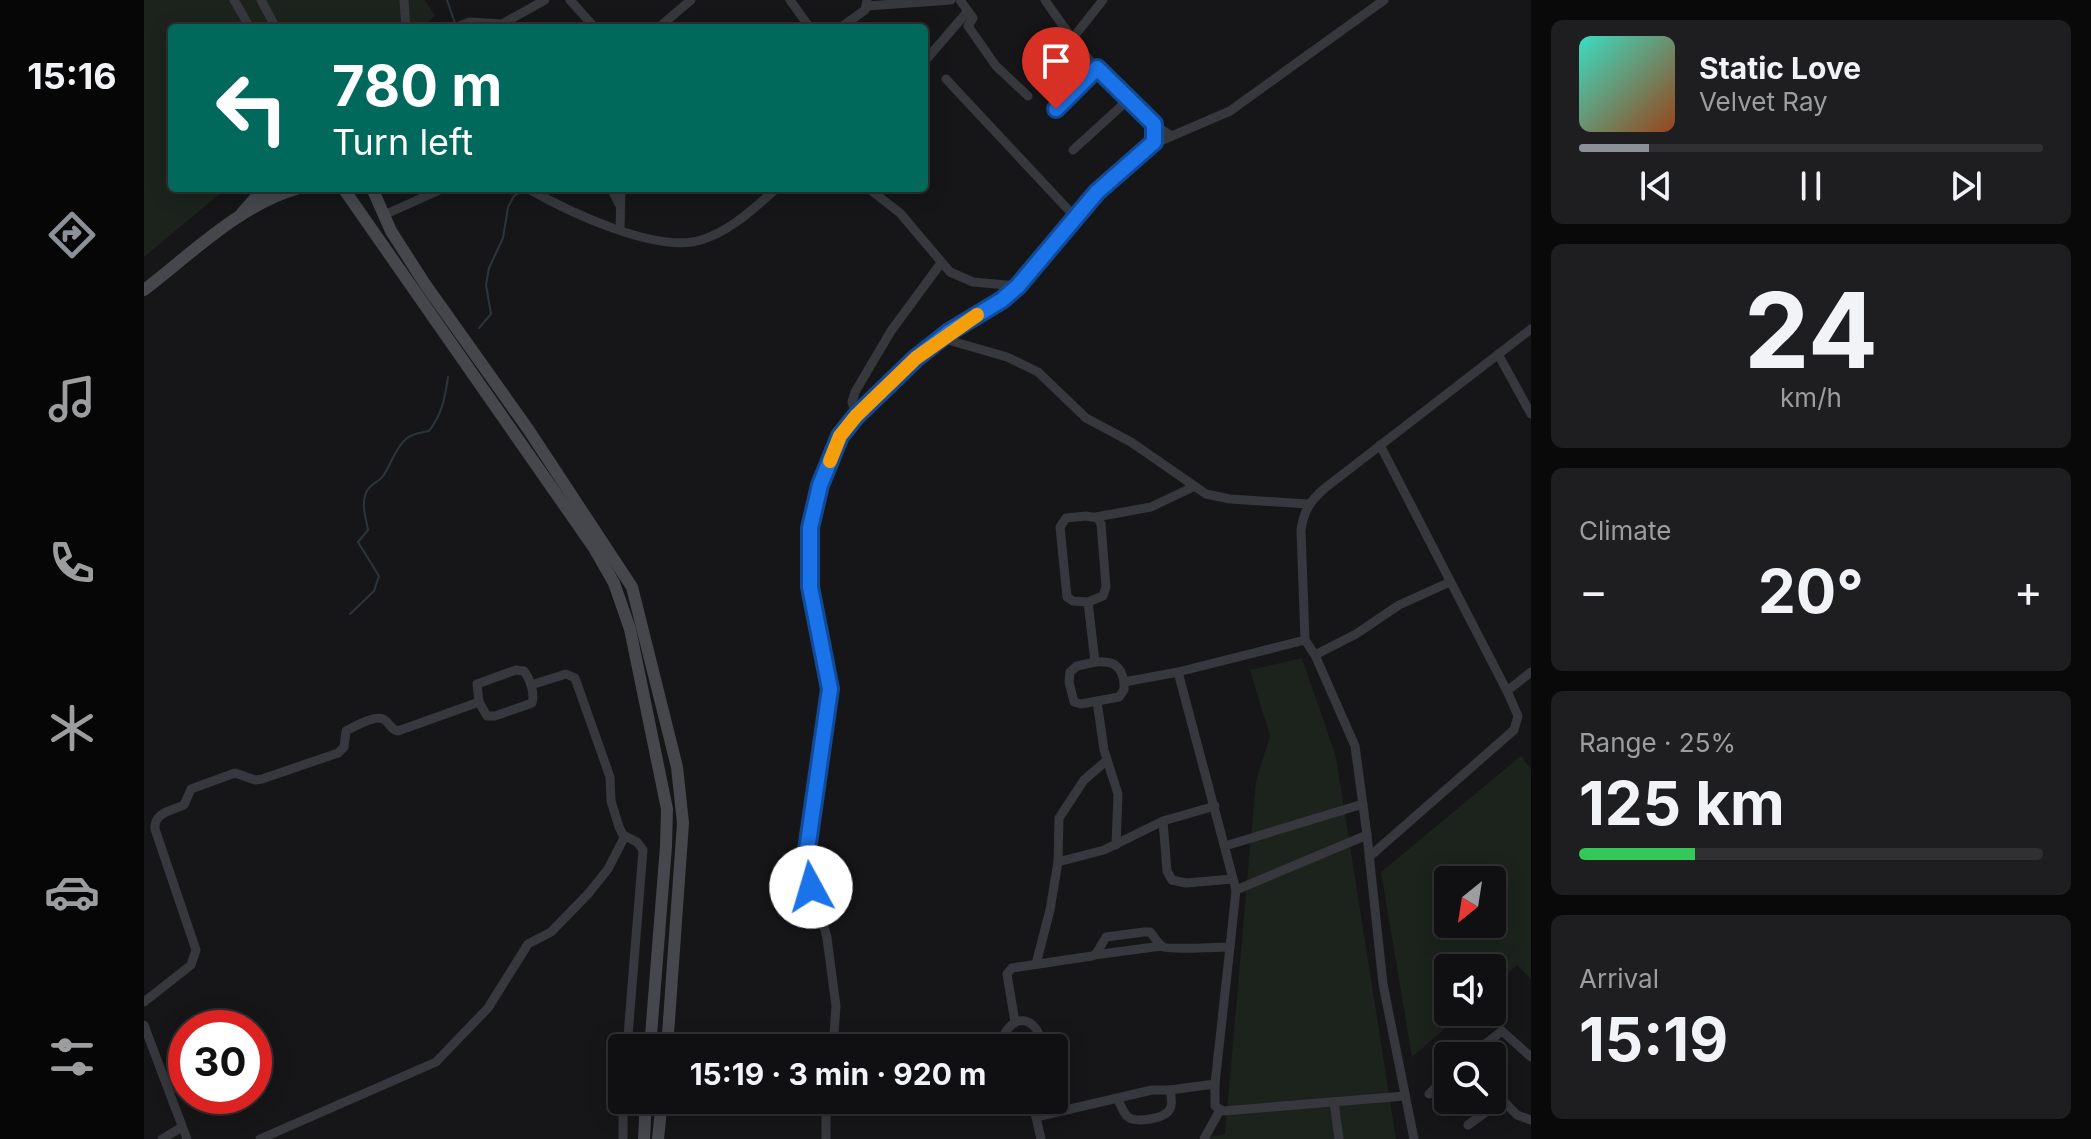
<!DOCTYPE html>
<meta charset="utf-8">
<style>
body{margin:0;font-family:Inter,sans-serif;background:#1e1e20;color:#f1f3f6;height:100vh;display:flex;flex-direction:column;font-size:30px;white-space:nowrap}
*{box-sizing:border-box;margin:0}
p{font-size:26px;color:#9c9d9f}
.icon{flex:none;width:44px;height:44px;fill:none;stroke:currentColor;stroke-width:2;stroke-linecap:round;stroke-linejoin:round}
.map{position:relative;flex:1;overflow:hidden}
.sheet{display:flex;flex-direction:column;gap:20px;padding:20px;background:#09090a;width:560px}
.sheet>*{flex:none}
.guide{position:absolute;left:24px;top:24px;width:760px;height:168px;border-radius:8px;box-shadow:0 4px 20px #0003,0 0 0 2px #303032;background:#00695c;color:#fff;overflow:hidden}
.needle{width:52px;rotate:210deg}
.buttons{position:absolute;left:1290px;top:866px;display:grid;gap:16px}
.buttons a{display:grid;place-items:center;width:72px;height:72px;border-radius:8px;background:#101012;box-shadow:0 4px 20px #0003,0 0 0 2px #303032;font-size:40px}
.speed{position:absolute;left:24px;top:1010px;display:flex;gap:16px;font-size:40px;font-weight:700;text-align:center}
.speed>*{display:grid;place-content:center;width:104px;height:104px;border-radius:50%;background:#101012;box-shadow:0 4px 20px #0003,0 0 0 2px #303032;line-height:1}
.speed .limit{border:12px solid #d22;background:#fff;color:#111}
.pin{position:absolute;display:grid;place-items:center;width:68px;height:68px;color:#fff;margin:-82px -34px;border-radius:50% 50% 50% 0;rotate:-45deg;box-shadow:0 0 8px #0007}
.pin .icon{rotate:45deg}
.me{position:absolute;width:88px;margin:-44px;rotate:354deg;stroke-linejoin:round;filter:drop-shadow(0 0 6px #0008)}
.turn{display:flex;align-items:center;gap:28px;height:168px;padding:0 32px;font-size:36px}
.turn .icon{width:104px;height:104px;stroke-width:2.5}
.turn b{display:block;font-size:56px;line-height:68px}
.big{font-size:60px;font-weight:700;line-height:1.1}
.sheet .tile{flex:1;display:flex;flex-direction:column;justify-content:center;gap:12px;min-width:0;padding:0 28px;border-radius:12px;background:#1e1e20}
.sheet .dial{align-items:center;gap:0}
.dial b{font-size:104px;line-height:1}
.song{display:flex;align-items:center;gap:24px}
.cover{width:96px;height:96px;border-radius:12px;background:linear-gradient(135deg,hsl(170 70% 55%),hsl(20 70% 35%))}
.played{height:8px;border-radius:4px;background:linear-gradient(90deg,#8c9099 15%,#303032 15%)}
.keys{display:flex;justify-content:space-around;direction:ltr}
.heat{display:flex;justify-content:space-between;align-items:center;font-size:44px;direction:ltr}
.charge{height:12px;border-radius:6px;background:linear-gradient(90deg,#34c759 25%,#303032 0)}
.trip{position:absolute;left:464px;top:1034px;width:460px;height:80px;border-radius:8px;background:#101012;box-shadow:0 4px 20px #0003,0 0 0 2px #303032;font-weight:700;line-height:80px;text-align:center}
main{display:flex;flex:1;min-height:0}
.menu{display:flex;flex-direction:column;width:144px;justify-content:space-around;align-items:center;background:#060607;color:#9c9d9f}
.menu .icon{width:56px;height:56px}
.menu .active{color:#8c9099}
.menu b{font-size:36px;color:#f1f3f6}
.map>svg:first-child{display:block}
</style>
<main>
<nav class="menu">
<b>15:16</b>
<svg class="icon active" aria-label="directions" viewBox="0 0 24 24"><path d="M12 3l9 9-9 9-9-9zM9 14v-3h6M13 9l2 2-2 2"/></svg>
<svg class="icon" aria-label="music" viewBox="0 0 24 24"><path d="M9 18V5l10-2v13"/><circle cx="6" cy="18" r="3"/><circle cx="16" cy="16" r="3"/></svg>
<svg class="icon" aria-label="phone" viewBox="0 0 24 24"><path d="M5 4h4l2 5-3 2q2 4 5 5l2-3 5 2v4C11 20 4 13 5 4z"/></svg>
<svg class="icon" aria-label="climate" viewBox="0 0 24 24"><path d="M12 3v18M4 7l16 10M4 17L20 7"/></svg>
<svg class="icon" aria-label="car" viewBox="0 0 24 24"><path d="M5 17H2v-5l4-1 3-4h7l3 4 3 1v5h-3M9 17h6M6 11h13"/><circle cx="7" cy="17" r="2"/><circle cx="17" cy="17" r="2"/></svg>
<svg class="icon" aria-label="filters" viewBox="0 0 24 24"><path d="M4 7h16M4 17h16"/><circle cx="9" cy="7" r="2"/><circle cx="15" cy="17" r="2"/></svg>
</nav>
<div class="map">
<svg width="1387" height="1139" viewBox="0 0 1387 1139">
<rect width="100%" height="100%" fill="#161618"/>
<g fill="#1c231d" fill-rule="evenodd">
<path d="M0,0H281L291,16L277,28H28V188H83L0,257Z"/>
<path d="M1158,658L1192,757L1252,1139H1055L1081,1134L1112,781L1126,736L1106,670Z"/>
<path d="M1377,756L1387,769V979L1373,965L1348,987V968H1304V1012H1320L1268,1057L1237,872ZM1304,880H1348V924H1304Z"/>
</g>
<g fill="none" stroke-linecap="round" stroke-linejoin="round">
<g stroke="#2c353c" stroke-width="2">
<path d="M303,0L311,23"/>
<path d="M335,328L347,314L342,285L345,268L359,238L364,207L370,196L380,189"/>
<path d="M206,614L230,591L235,576L214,542L224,530C222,518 217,505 222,493C225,484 234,483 239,476C247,465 251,448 262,439C269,433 276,433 285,431C298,414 301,398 304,377"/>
</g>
<g stroke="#37383d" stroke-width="9">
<path d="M90,0L106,28"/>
<path d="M117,0L132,28"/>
<path d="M260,0L262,28"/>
<path d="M426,0L451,28"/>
<path d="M646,0L666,28"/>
<path d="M816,0L829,18L824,26L852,66L884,96"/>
<path d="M901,0C935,50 975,102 1026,135"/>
<path d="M723,6L807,0"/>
<path d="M310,28L326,22L358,24L401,0"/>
<path d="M514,28L547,0"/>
<path d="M696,28L721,10L723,0"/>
<path d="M928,39L959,0"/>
<path d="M780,62L824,11"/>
<path d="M802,79L931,217"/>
<path d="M912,109L953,68"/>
<path d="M929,150L984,100"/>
<path d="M383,188C423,211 512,254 557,240C587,231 610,208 633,188"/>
<path d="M467,188L475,204"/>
<path d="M724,188L756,213L806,272L829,282L874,286"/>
<path d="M240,215L300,188"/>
<path d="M476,230L477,188"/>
<path d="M797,338L863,357L894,372L942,418L987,442L1062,494L1086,499L1164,504"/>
<path d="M1354,354L1387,414"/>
<path d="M712,416L708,402L711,392L747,331L797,263"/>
<path d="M1236,445L1363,691"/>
<path d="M952,517L1007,507L1049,487"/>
<path d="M944,602L929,601L923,597L916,527L922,518L942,516L954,518L957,524L962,587L959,596L944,602L951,662C968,661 977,664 980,682L1034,672L1161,640"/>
<path d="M1171,655L1212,634L1255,605L1306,582"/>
<path d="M951,662L933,666L926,672L925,682L930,702L937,704L975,697L980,690V682"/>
<path d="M372,670L380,671C386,679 391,693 388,703L351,716H343L335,702L333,684Z"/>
<path d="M1034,672L1092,890"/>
<path d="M387,685L422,674L431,678L466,777L467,801L475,827L479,835L493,842L499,850L483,1048"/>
<path d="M953,701L960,750L974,794L972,845"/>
<path d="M1019,821L1023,871L1028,880L1042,883L1089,879"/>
<path d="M1081,846L1219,804"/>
<path d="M1225,857L1370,730L1374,716L1363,691L1387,672"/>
<path d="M914,862L960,850L1019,821L1071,806"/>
<path d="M950,955L1018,946"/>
<path d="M892,964L906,910L914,862L915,818L940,780L962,761"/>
<path d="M0,1002L47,965L52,950L11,829C10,812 27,811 40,805L47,789L91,773L111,780L118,779L194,753L200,747L202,731C209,727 231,715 239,719C247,723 245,729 254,731L335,702"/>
<path d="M871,1022L863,974L868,968L948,956L952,954L962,937L1000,932H1006C1010,936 1014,944 1019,947C1024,950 1075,947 1086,947L1092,890L1223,835"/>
<path d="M0,1025L43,1139"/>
<path d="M689,1048L692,1006L683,938L663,863L686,689L685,676L666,587V528L676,485L696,436L704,424L788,344L874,286L953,192L1000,148L1086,111L1240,0"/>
<path d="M858,1048C856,1029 878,1009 892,1029C896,1034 897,1042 899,1048"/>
<path d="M1326,1056L1358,1031L1387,1057"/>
<path d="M1071,1084V1106L1079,1111L1261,1096"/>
<path d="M1348,1089L1373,1115L1387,1120"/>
<path d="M1026,1090L1071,1084L1086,947"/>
<path d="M1285,1094L1304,1076"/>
<path d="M479,1100V1139"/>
<path d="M888,1100L892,1117L1008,1090H1026C1027,1096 1029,1104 1026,1109C1021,1119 992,1123 984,1117C979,1113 977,1105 974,1100"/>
<path d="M1190,1102L1195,1139"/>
<path d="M892,1117L897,1139"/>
<path d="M1324,1125L1358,1100"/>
<path d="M18,1139L38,1127"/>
<path d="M116,1139L292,1062L344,1008L384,944L407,932L444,894L464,869L481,836"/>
<path d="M682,1139V1100"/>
<path d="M1060,1139L1076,1110"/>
<path d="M1270,1139L1239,984L1223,835L1211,746L1171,655L1161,640L1157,530C1160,510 1166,501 1181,488L1387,329"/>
</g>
<g stroke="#45474d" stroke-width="12">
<path d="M199,188L450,548L470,583L486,629L523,809L522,846L506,1048"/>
<path d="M228,188L247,231L281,284L384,429L488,587L533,767L539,823L523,1048"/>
<path d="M98,213L120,188"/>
<path d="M0,290C47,254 97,204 155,188"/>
<path d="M500,1139L502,1100"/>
<path d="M514,1139L518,1100"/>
</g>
</g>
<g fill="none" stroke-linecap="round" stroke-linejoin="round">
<g stroke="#114b97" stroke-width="20">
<path id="route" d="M667,887L663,850L686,689L666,587V528L676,485L696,436L712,416L772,358L805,332L858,300L874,286L953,192L1010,142V124L953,68L912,109"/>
</g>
<use href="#route" stroke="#1a73e8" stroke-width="14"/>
<path stroke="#f59e0b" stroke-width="14" d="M686,461L696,436L712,416L772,358L833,315"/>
</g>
</svg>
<div class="buttons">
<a><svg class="needle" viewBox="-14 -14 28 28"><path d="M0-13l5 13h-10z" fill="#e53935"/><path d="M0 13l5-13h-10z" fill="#9c9d9f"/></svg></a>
<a><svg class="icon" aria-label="sound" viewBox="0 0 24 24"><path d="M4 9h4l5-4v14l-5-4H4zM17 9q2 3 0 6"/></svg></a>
<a><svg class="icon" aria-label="search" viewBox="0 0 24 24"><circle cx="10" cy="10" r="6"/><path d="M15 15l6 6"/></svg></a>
</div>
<div class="speed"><div class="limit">30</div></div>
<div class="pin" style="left:912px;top:109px;background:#d93025"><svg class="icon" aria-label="arrive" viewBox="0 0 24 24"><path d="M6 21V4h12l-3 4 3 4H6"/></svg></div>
<svg class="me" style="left:667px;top:887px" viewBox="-20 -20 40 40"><circle r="19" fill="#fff"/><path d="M0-13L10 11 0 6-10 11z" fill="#1a73e8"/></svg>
<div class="trip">15:19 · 3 min · 920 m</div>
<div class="guide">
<div class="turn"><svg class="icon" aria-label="left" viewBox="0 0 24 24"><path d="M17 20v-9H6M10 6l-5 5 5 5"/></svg><div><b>780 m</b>Turn left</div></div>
</div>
</div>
<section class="sheet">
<div class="tile">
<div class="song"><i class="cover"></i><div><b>Static Love</b><p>Velvet Ray</p></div></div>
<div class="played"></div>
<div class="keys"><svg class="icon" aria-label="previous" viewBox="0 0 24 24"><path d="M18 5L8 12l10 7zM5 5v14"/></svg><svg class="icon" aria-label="pause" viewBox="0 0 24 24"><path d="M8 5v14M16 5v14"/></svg><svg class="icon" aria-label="next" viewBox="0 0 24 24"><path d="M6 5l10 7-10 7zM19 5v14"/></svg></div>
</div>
<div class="tile dial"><b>24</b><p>km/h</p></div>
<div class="tile"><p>Climate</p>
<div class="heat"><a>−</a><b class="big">20°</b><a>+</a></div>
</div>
<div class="tile"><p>Range · 25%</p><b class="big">125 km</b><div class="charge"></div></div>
<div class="tile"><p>Arrival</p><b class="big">15:19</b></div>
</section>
</main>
